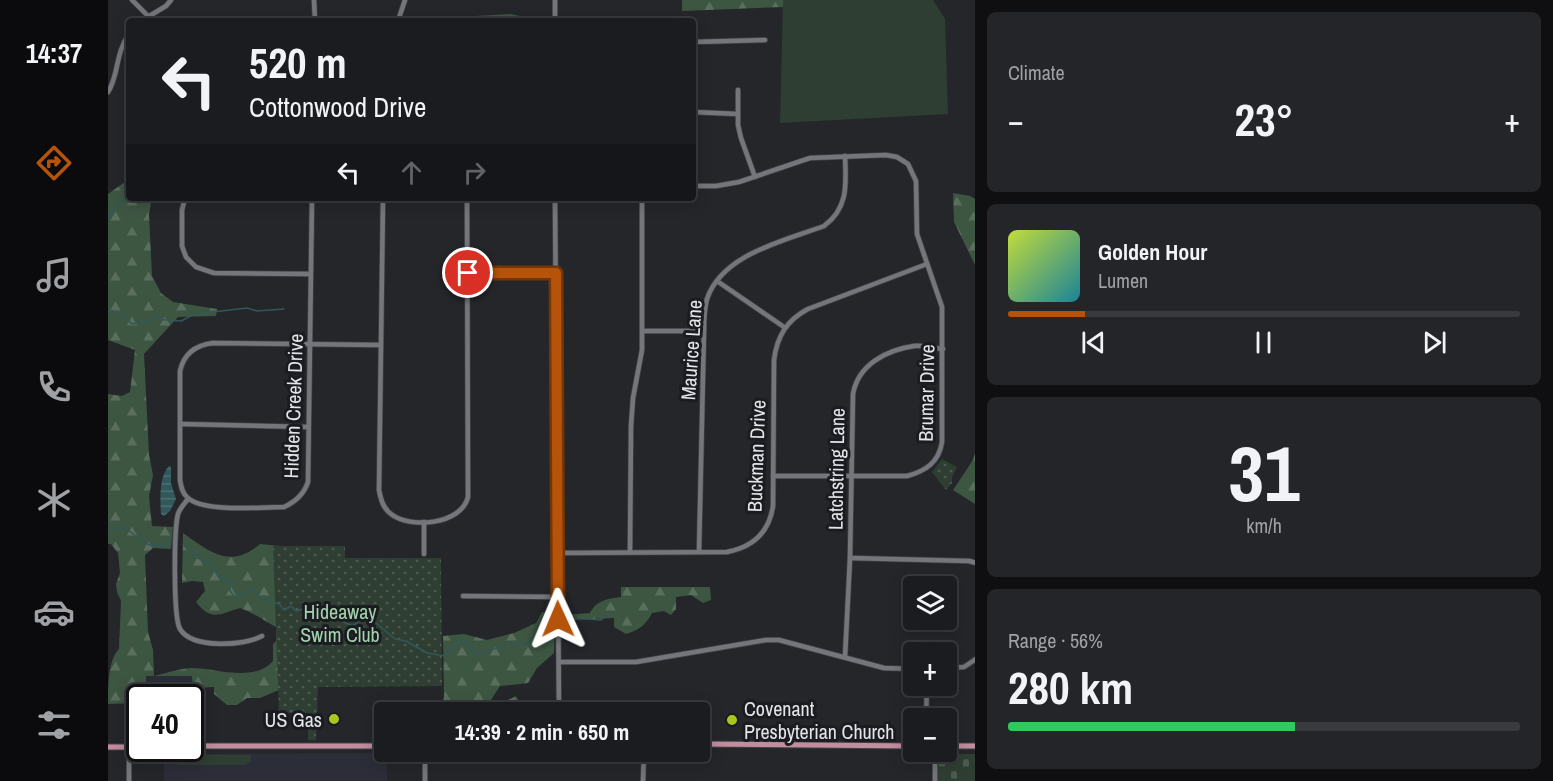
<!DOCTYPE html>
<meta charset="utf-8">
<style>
body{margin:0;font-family:"Archivo Narrow",sans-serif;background:#242529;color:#f1f3f6;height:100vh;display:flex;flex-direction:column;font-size:22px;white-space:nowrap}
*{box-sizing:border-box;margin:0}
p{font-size:20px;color:#a0a1a5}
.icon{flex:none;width:33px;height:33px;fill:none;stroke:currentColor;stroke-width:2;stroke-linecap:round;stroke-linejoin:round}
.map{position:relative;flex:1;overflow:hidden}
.side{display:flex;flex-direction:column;gap:12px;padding:12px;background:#0f0f12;width:578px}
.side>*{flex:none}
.guide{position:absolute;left:18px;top:18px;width:570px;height:183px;border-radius:6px;box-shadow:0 3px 15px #0003,0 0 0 2px #393a3e;background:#1b1c20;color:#f1f3f6;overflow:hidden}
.tools{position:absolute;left:795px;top:576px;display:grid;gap:12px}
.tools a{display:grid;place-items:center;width:54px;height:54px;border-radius:6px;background:#1b1c20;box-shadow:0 3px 15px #0003,0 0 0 2px #393a3e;font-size:30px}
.speed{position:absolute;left:18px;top:684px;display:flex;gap:12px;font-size:30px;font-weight:700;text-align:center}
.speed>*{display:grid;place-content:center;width:78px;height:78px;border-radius:50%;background:#1b1c20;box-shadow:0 3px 15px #0003,0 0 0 2px #393a3e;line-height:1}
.speed .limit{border:3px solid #111;border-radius:9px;background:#fff;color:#111}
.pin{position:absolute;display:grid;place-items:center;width:51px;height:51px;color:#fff;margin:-26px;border:3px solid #fff;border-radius:50%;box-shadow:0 2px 6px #0007}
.me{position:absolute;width:66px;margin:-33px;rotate:359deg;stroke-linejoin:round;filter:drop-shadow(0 0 4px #0008)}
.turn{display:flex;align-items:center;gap:21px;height:126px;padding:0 24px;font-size:27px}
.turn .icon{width:78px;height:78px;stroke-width:2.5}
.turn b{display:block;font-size:42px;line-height:51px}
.lanes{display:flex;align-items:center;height:57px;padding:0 24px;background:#0003;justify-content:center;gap:30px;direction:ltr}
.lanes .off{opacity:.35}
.big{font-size:45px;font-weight:700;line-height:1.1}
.side .tile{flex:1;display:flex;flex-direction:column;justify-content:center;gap:9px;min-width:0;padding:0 21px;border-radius:9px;background:#242529}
.side .dial{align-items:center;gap:0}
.dial b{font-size:78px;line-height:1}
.song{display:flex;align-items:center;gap:18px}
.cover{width:72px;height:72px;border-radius:9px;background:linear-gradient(135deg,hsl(70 70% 55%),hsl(190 70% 35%))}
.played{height:6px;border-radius:3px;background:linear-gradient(90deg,#b45309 15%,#393a3e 15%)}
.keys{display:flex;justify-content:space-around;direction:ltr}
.heat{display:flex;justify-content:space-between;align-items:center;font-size:33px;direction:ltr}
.charge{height:9px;border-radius:4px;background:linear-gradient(90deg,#34c759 56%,#393a3e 0)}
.trip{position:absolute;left:266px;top:702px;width:336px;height:60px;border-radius:6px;background:#1b1c20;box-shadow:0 3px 15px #0003,0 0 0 2px #393a3e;font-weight:700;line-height:60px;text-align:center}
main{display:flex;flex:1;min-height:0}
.menu{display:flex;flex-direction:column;width:108px;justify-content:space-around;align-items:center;background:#0b0b0d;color:#a0a1a5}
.menu .icon{width:42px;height:42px}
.menu .on{color:#b45309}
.menu b{font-size:27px;color:#f1f3f6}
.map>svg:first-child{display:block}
</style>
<main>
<nav class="menu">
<b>14:37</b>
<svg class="icon on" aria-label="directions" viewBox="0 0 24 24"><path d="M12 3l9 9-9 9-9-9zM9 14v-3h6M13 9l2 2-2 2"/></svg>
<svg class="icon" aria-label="music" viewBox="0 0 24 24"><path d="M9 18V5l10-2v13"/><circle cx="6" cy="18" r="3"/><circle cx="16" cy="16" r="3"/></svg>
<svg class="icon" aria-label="phone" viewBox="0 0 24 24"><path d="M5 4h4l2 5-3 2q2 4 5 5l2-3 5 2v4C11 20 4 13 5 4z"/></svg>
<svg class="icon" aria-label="climate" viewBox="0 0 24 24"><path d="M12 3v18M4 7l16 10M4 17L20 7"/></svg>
<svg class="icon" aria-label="car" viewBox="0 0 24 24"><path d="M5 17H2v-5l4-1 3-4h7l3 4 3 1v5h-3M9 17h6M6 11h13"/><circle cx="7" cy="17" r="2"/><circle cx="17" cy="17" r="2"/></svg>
<svg class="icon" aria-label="filters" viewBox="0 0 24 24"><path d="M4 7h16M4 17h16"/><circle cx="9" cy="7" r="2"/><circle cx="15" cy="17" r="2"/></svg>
</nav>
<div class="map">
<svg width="868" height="781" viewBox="0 0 868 781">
<defs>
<pattern id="forest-firs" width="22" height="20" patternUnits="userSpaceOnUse" patternTransform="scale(1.5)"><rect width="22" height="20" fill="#3d5642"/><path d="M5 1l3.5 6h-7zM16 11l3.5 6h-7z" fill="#596e5d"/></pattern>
<pattern id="cemetery-stones" width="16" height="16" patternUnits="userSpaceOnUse" patternTransform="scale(1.5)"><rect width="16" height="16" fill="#2f3e32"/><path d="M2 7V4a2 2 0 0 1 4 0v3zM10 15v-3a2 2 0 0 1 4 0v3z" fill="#4d5a50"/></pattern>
<pattern id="park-dots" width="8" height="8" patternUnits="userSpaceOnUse" patternTransform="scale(1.5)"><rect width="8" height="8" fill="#2f3e32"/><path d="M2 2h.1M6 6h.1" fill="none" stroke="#4d5a50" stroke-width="1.8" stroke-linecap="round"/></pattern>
<pattern id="water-rules" width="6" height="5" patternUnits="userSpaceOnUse" patternTransform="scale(1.5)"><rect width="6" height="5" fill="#31585b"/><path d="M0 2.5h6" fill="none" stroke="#4f7073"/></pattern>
</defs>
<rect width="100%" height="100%" fill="#24262a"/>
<g fill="#2b2e38">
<path d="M38,676H85L86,740H83L82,698L38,697Z"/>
<path d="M279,753V781H56V754Z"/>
</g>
<g fill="#2f3e32">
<path d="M675,0H825L837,19L840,114L672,123Z"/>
<path d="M64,754L143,755V762L136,765H70L66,761Z"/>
</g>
<g fill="url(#forest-firs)">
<path d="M574,0H675V7L574,11Z"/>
<path d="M403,14L416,17L442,16V21H370L368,16Z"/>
<path d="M21,179V198H44L41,214L44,276L53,293L65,302L109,309L108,316L70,317L36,354L41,455L45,475L41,496L44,526L65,527L63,549L45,548L37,555L40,632L45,650L46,676C58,673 70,669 83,668C108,668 146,683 165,661V644L168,641V627C155,620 146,613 132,608C111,614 104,622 88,602L97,591L95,582L84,581L74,583L75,533C103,553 122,569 152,544L172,546L171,690L152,698H139L129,705H119L106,694V687L89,688V705L85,706L84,676H38V697L32,698L31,703L0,704C0,686 0,660 11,649L13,601L9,592L8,584L12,573L10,553L3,544H0V394L14,396L22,392L27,350L0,340V194Z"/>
<path d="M845,193L862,196L867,199V265L846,222Z"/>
<path d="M867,453V504L845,490L865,460Z"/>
<path d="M513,587H602L603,600L595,603L583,595L568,597V609L563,615L556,611L544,613C538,625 531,630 518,634L506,627V618L465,620L457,624V615L482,613C489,600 499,599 513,597Z"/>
<path d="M434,612L445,613L447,620L446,653L429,668L420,683L392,686L383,700L394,703L408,696L415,708L413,712H333L336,696L335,636L356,634L379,640L406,633L428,623Z"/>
</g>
<rect fill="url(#cemetery-stones)" x="829" y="754" width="38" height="27"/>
<g fill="url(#park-dots)">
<path d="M834,459L849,467L844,477V483L838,490L824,472Z"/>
<path d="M165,546H237V558H333L334,686L210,687L208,740H200V713H171Z"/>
</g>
<path fill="url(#water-rules)" d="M61,466L63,467V483L68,499L62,511L56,516L53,514C52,500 51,476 61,466Z"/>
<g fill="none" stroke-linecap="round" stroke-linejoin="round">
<g stroke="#31585b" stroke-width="1.5">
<path d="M0,219C5,202 15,205 21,192"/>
<path d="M0,310L13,313L24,324L45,319L73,321L87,314L139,308L149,311L176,309"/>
<path d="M0,528L10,529L14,526L41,545L61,544"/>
<path d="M76,546L88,554L89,558C94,560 100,561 103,565C110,573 109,582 122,580V591L127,597H131L137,592L146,590L154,599L171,604L176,610L183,606L188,611L195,609C203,623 214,617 226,619C233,620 238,625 246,625L254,619L262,618L287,639L298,641L319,653L337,656L352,640L359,642L366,653C378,652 410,642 419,644C426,635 437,633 445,623"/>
<path d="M456,622L467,618L492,620L504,613"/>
</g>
<g stroke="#414246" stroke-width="6">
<g id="minor">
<path d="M24,0L40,16"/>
<path d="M206,0L207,21"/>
<path d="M33,21L58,6L63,0"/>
<path d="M290,21L297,0"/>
<path d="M447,21V0"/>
<path d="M585,42L657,40"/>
<path d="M630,90V125L633,138L647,177"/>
<path d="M0,92C11,75 7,54 21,34"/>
<path d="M585,112L630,114"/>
<path d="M585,186H608L631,182L702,158L778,155L789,157L800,164L808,181L809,234L834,307V442C831,462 818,471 799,476H665"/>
<path d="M77,198L74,210V246L78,257L88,267L106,273L202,274"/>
<path d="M204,198L200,482C196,494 187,502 176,507C154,507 94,513 79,497C74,493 73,486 72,480V371C76,353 88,345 105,343L272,345"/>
<path d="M275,198L271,490C273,500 275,508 283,514C302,529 353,525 360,497L359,198"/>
<path d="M447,198L451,712"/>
<path d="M360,273H448"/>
<path d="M609,281L676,327"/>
<path d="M534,331H596"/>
<path d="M73,424L200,427"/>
<path d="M80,499C76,504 72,508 70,514C66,529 65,617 72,629C84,649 136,646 154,636"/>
<path d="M316,522V554"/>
<path d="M522,552L523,426L525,398L534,350V198"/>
<path d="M591,552L596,331C596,321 596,310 599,299C614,254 676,241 716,226C741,208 738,183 737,156"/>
<path d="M450,553L619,552C645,547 661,533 665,506L666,360C669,336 679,320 700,309L819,264"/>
<path d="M742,558L861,561L868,563"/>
<path d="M355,596L450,597"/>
<path d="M737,657L742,558L745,394C750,365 778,350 806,346C815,345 825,348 835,349"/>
<path d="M451,662H528L658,640H671L776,668L806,669"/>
<path d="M838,668L856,667L868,659"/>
<path d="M818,718L819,686"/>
<path d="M21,747V781"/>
<path d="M317,752V781"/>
<path d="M824,752L827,758V781"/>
<path d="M535,781L536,752"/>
</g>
</g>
<g stroke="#414246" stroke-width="7">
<g id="major">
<path d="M591,744L806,746"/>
<path d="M82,746H276"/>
<path d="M838,746H868"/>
<path d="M0,747H32"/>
</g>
</g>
<use href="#minor" stroke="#75767c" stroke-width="4.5"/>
<use href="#major" stroke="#c28d9e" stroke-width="5"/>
</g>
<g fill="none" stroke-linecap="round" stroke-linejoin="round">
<g stroke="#753606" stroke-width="15">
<path id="route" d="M360,273H448L450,619"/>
</g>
<use href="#route" stroke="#b45309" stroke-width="10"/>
</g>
<g fill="#a8c71d" stroke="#1b1c21" stroke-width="2">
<circle cx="226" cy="719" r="6"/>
<circle cx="624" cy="720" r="6"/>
</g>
<g text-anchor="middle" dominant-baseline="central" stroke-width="6" stroke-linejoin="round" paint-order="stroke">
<g font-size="20" fill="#e4e5e8" stroke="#1b1c21">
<text transform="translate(583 350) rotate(-86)">Maurice Lane</text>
<text transform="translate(818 393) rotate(-89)">Brumar Drive</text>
<text transform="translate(185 406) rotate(-88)">Hidden Creek Drive</text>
<text transform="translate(648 456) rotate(-88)">Buckman Drive</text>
<text transform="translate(728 469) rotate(-89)">Latchstring Lane</text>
</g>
<g font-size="20" fill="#a4d4ad" stroke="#1b1c21">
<text x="232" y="611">Hideaway<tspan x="232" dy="23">Swim Club</tspan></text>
</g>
<g font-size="20" fill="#e4e5e8" stroke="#1b1c21" text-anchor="start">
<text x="636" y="708">Covenant<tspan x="636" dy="23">Presbyterian Church</tspan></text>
<text x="214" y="719" text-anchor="end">US Gas</text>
</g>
</g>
</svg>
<div class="tools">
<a><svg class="icon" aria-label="layers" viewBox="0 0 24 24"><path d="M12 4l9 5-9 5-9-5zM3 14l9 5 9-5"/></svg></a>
<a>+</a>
<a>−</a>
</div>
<div class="speed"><div class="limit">40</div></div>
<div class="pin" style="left:360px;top:273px;background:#d93025"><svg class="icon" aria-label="arrive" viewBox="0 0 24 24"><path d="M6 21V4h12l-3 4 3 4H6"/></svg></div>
<svg class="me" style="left:450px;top:619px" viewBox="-20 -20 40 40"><path d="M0-17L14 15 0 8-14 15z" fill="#b45309" stroke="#fff" stroke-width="4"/></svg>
<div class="trip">14:39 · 2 min · 650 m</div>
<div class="guide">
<div class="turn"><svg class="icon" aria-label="left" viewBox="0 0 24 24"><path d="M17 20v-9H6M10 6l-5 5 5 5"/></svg><div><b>520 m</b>Cottonwood Drive</div></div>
<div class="lanes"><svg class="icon" aria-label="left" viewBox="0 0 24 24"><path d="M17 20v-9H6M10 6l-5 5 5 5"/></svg><svg class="icon off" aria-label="ahead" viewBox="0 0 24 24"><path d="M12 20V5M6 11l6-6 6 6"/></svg><svg class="icon off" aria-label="right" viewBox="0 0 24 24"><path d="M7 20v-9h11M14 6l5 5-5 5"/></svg></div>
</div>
</div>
<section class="side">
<div class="tile"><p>Climate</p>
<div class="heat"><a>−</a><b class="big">23°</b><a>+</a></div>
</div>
<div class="tile">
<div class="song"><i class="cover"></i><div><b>Golden Hour</b><p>Lumen</p></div></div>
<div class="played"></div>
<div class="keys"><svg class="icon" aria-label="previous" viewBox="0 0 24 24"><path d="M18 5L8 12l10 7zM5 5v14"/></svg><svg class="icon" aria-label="pause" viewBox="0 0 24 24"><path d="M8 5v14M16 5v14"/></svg><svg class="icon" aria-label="next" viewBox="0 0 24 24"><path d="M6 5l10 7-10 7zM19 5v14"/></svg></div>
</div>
<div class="tile dial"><b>31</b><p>km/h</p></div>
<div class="tile"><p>Range · 56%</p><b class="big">280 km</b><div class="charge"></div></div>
</section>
</main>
